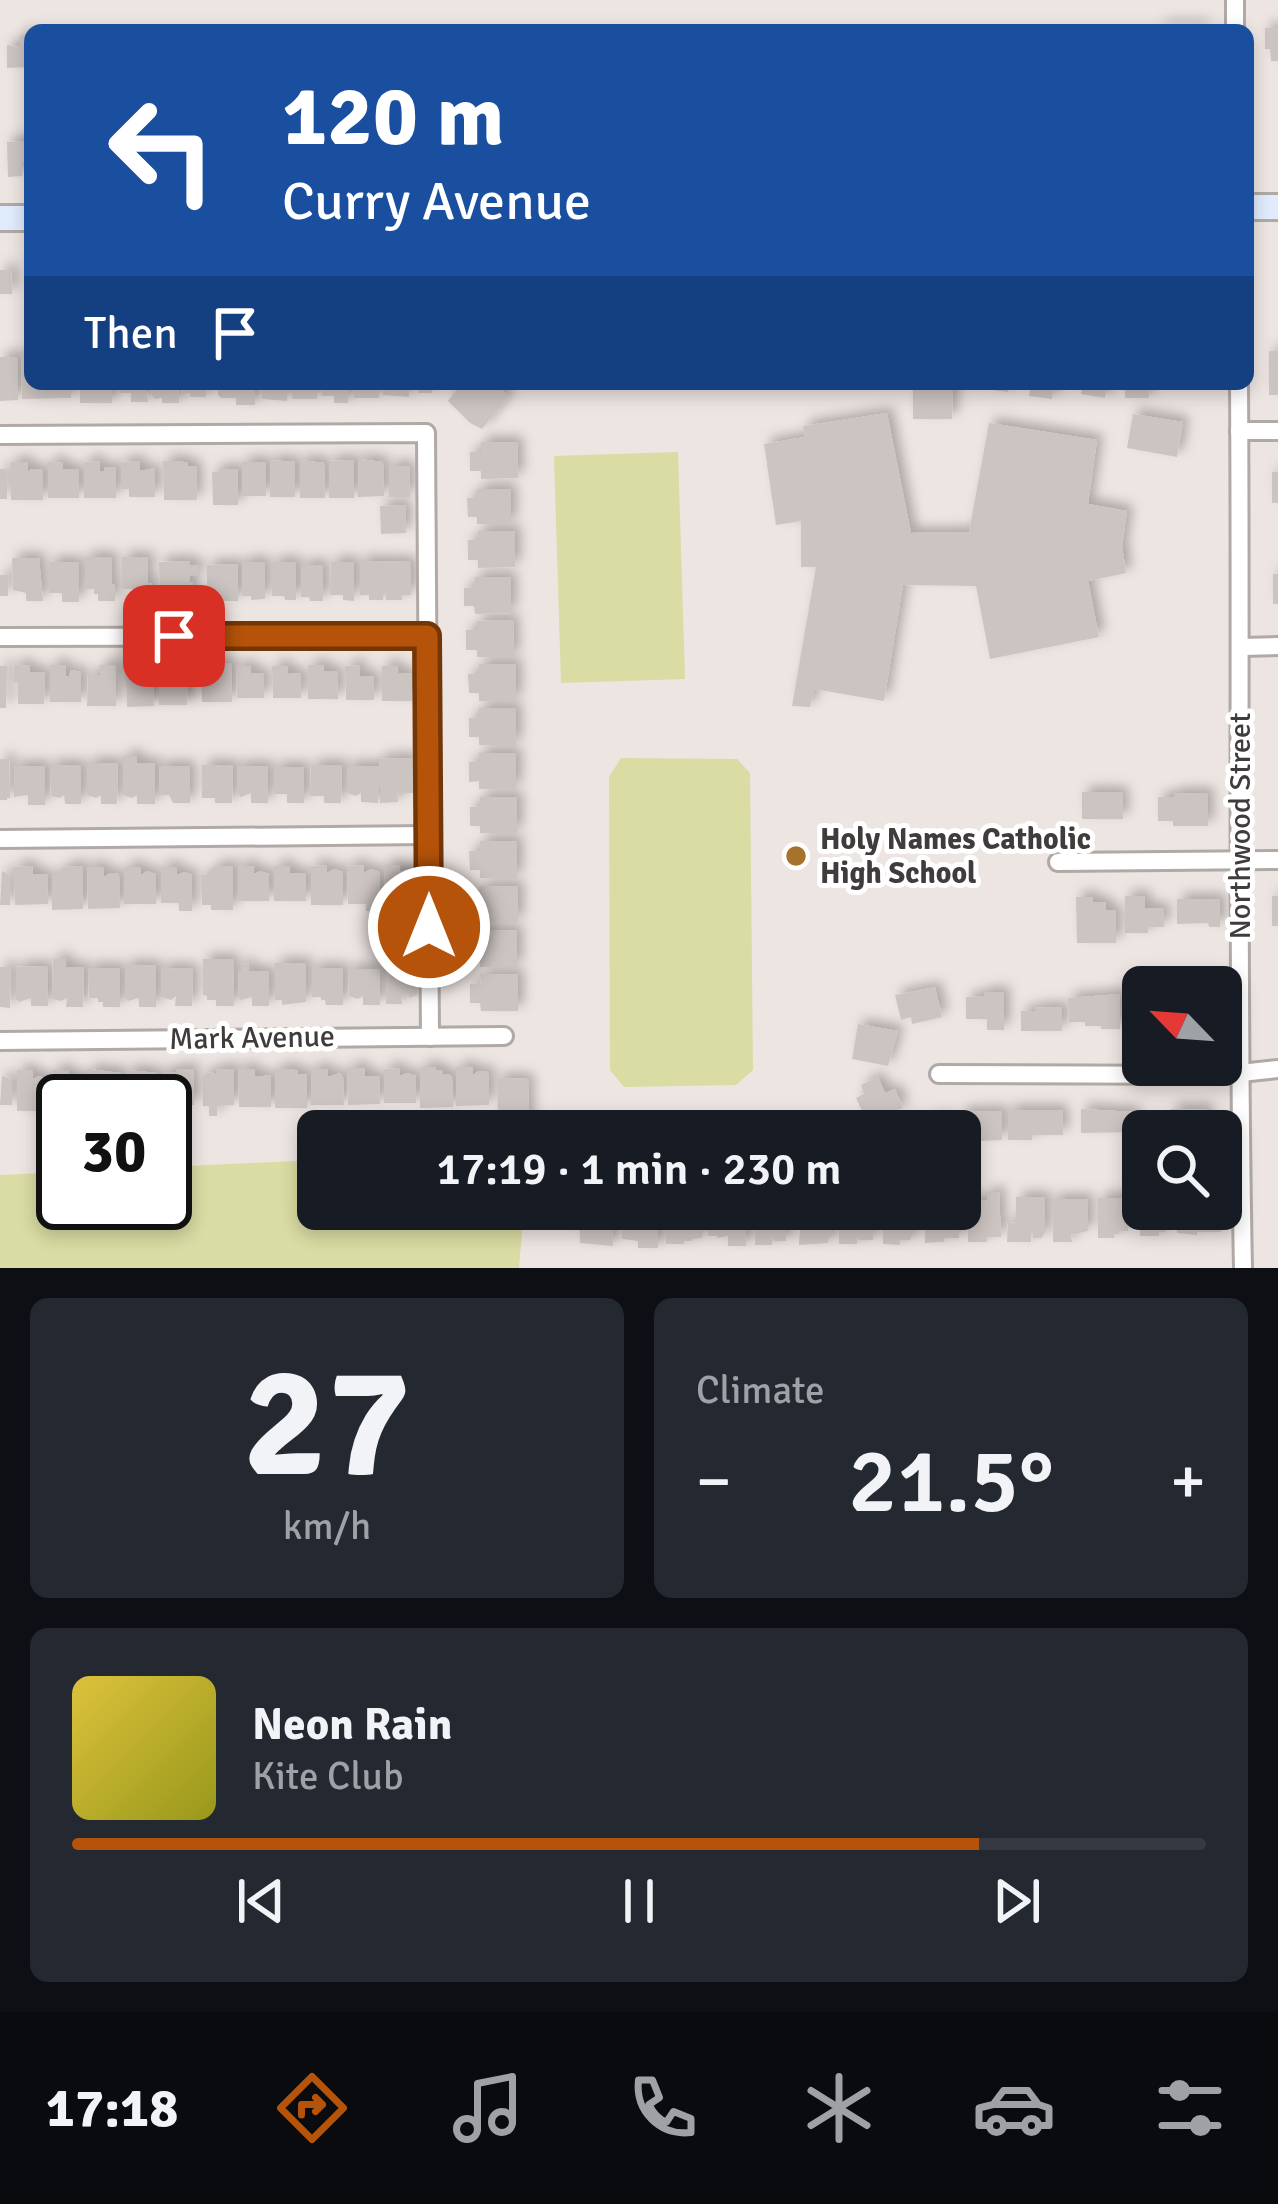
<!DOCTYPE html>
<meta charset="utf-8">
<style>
body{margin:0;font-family:Signika,sans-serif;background:#242831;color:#f1f3f6;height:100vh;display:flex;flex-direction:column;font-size:45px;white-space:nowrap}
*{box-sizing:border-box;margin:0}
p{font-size:39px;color:#9ea1a6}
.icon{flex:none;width:66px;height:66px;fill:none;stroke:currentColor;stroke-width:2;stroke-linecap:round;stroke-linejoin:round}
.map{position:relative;height:1268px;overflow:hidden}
.sheet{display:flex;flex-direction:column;gap:30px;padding:30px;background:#0d0f14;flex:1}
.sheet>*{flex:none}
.banner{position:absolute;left:24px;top:24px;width:1230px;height:366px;border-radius:18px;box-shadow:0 6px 18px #0003;background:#1a4fa0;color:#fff;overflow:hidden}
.needle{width:78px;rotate:295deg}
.controls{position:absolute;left:1122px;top:966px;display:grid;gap:24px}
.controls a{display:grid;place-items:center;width:120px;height:120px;border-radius:18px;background:#171b24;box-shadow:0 6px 18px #0003;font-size:60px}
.speed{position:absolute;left:36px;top:1074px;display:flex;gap:24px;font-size:60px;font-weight:700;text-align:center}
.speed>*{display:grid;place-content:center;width:156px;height:156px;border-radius:50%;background:#171b24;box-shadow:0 6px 18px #0003;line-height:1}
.speed .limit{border:6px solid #111;border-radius:18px;background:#fff;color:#111}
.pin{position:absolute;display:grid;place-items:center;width:102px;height:102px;color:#fff;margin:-51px;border-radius:24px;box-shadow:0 6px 18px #0006}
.me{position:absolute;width:132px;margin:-66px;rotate:0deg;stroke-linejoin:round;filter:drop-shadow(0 0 9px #0008)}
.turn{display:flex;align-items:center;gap:42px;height:252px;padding:0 60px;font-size:54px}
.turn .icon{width:156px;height:156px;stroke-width:2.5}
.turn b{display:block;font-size:84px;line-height:102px}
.then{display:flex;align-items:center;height:114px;padding:0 60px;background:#0003;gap:24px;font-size:45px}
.big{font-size:90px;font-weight:600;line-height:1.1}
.sheet .tile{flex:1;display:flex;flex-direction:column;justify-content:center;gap:18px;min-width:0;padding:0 42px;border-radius:18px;background:#242831}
.sheet .dial{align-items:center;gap:0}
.dial b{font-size:156px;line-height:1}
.song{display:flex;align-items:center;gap:36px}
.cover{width:144px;height:144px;border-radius:18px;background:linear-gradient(135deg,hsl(50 70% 55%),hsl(60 70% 35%))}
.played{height:12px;border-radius:6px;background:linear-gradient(90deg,#b45309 80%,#363941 80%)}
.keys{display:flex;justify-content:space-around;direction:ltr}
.heat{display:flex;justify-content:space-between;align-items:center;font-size:66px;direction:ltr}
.sheet .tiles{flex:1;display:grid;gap:30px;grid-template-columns:1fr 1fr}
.tile:last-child{grid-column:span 2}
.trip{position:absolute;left:297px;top:1110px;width:684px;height:120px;border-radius:18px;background:#171b24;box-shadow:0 6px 18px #0003;font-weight:600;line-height:120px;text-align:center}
.tabs{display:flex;height:192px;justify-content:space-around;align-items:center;background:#090b0e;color:#9ea1a6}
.tabs .icon{width:84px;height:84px}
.tabs .on{color:#b45309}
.tabs b{font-size:54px;color:#f1f3f6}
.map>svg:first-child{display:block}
</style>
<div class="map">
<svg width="1278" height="1268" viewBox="0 0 1278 1268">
<defs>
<filter id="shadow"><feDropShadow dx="6" dy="-6" stdDeviation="6" flood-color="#0004"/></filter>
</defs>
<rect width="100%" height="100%" fill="#ede5e2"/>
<g fill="#d9dca3">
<path d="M678,452L685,679L561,683L554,456Z"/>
<path d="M621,758L737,759L750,773L753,1070L736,1085L624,1087L610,1070L609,777Z"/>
<path d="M318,1160V1209H524L519,1268H0V1175L63,1172V1203H165V1167Z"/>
</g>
<g fill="#ccc4c1" filter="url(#shadow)">
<rect x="1159" y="25" width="44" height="5"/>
<path d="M1265,28H1278V61H1271L1270,49H1265Z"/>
<path d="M20,35H30V67L7,68V45L20,47Z"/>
<path d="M30,141V167L22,161V176L8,177L7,142Z"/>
<path d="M0,270H11L12,294H0Z"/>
<rect x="1269" y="351" width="9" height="44"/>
<path d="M21,354H30V384H71V398L22,399Z"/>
<path d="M0,357H17L18,400L0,401Z"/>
<rect x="80" y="384" width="32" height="19"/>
<path d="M119,384H146L148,402H131V393H119Z"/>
<path d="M152,384H179V403H162V398L155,399L152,396Z"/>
<path d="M181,384H206V397H190V393H182Z"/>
<path d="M217,384H255V405H236V398H221L218,395Z"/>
<path d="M261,384H287V401L262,399Z"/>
<rect x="292" y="384" width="25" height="15"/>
<path d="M322,384H348V403H334V396H322Z"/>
<rect x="354" y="384" width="25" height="14"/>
<path d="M383,384H409V397L383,395Z"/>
<rect x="418" y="384" width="14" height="9"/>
<path d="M461,384H494L509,396L482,429L470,423L448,401Z"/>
<path d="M913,384H953L952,419H913Z"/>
<path d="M987,384H1009L1008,392L986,389Z"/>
<path d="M1031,384H1054L1052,399L1029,396Z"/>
<path d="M1083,384H1107L1105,398L1081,394Z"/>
<path d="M1125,384H1148L1149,398H1125Z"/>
<path d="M887,413L911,533L969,532L989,423L1097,440L1088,504L1127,511L1122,546L1126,573L1088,581L1099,637L990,659L976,586L903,585L884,701L814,689L810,707L792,706L816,567H801V521L776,525L764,444L805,437L803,426Z"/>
<path d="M1133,414L1183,422L1177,457L1127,448Z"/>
<path d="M481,442H517L518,478L481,479V471H470V452H481Z"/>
<path d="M358,459L383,462L384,496L358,497Z"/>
<path d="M270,460L295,462V497H270Z"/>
<path d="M300,460L324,463L325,498H300Z"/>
<path d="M354,460V498H329V461Z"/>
<path d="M100,461V471H104V467H116V498H84V462Z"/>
<path d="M140,461V471L155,468V497H129V489H121V462Z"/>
<path d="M163,461H179L188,463V466H196L197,500H164Z"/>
<path d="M11,462H28V472L31,469H43V500H11Z"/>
<path d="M48,462L63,463V469H79V498H48Z"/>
<rect x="242" y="462" width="24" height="34"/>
<path d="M389,466H409L410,497H389Z"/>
<rect x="0" y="469" width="7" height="30"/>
<path d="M221,469H238V505H213L212,472L221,471Z"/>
<rect x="1272" y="472" width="6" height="31"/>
<path d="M477,489H511V524H477V517H468L467,498H477Z"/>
<path d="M405,505L406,533L381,534L380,506Z"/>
<path d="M478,531H515V567L478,568V560H468V540H478Z"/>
<path d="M85,557H112V584H115V601H98V594H94V589H85Z"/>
<path d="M122,557H148V583H152V600H135V589H122Z"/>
<path d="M12,558H39L43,601H26V593L13,590Z"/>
<path d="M190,561V565H199V576H190V582H193V599L174,600V596H160L159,562Z"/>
<path d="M360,561L411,562V595H402V600H386V594H383V600H369V595H360Z"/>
<path d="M49,562H79V602H62V593H49Z"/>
<path d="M242,562H265V599L251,600V596H242Z"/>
<path d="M272,562H296V600H285L284,596H272Z"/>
<path d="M331,562H354V601L343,600V595H330Z"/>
<path d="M238,564V601H220V593H207V565Z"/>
<path d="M301,565H323V601H310L309,597H301Z"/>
<rect x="1273" y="574" width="5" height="30"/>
<rect x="0" y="575" width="8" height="21"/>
<path d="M475,577H511V613L475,614L474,606H464V588L475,587Z"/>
<path d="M513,620L514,657H477V650H466V630H477V621Z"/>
<path d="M140,663V672L153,674L154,706L127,707L126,681H122V664Z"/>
<path d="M171,663H189L187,705H159V673H171Z"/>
<path d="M214,663H231L232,702H202L201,670L214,669Z"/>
<path d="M479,664H516V701H479V693H469L468,674H479Z"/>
<path d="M14,665L30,666V672H45L44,704H18V682H13Z"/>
<path d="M50,665H66V676H69L71,670L81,672V702H50Z"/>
<path d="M100,665H116V706H87L88,675H100Z"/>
<path d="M308,665H324V671H337L338,699H308Z"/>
<path d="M360,665V676H374V700H346L345,666Z"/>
<path d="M0,666H7L6,708H0Z"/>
<path d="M236,666H251V673H264V698H237Z"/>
<path d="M272,666H288V674L301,673V698H273Z"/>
<path d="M382,666H397L398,674L412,673V701H382Z"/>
<path d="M479,708H516V745H479V737H469V718L479,717Z"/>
<path d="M479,753H516V789H479V781L469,782V762H479Z"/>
<path d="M123,756H137V763H155V804H137V795L132,798L123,795Z"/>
<path d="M412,758L413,793L400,794L397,791L398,802L380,803V774L378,803L361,802V793L356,796L347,793V766H379V759Z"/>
<path d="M0,759H9L10,798H7V800H0Z"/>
<path d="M87,763H118L117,804H101V795L96,798L87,795Z"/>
<path d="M50,765H81V804H65L64,795L60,798L51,796Z"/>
<path d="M202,765H233L232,803H215V798H202Z"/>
<path d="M311,765H342L341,803H324V796H310Z"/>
<path d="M14,766H45V805H28V795L14,797Z"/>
<path d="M159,766H190V803H173L169,795H159Z"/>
<path d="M237,766H268V803H251V793L241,797L237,793Z"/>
<path d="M274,767H304V803H287V794H274Z"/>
<path d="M1082,792H1122L1123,819H1082Z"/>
<path d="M1174,793H1208V826H1173V821H1158V797H1174Z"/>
<path d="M480,797H517V833H480V826H470V807L480,806Z"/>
<path d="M480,841H517V878H480V870H470L469,851H480Z"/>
<path d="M327,865V873L334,869L343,872V905H311V866Z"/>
<path d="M364,865V873L371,869L379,872L380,911H366V904H348L347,866Z"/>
<path d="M384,865H400V872L408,869L416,872L417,904L385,905Z"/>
<path d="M32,866L33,874H47L48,904L15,905L14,867Z"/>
<path d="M83,866V909L52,910V875H61L60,870H65V867Z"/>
<path d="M215,866H233V910H211V905H202L201,875H211V871H215Z"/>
<path d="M238,866H253L254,874L260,871L269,874V901H238Z"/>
<path d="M274,866H290V873H306V901H274Z"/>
<path d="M87,867H104V877L110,873H117L119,876L120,908L88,909Z"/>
<path d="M124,867H141V875L147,871L156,874V904H124Z"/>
<path d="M161,867H177V875L184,872L192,875V911H179V903H161Z"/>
<path d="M2,871L10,875V905H0Z"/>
<path d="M481,886H518V922H480V914H470V895H481Z"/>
<path d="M1125,896H1145V908H1164V927H1148V933H1125Z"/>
<rect x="1272" y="896" width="6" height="30"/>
<path d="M1076,897H1093V902H1106V910H1116V943H1077Z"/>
<path d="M1177,899H1220V927H1209L1208,923L1177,924Z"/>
<path d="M481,930H517V967H480V959H470L471,939H481Z"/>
<path d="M53,959H66V967H84L83,1007H66L67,998L61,1001L52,999Z"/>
<path d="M203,959H233L234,1006H216V1000H207V996L203,995Z"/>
<path d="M241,963L249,964V971H269V1006H252V997L241,1000L238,997V971H241Z"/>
<path d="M275,963H306V1002L282,1005V1000H275Z"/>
<path d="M125,965L156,966V1007H139V998L128,1001L125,998Z"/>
<path d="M47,966L48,1006H31V998L19,1002L16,999V967Z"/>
<path d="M0,967H11L10,1008L0,1007Z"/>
<path d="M386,967H417V995L409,998V994H405L401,995L402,1004H386Z"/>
<path d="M88,968H120V1007H103V1002H98V998H89Z"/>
<path d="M161,968L193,969L192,1006H175L176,996L171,1000L161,997Z"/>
<path d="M312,968H343V1005H326L325,1000H321V997H312Z"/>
<path d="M348,969H380V1005H363V996L358,999L349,996Z"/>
<path d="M480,974H518V1011H481L480,1003H470V984H481Z"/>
<path d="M935,987L942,1017L912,1024L911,1017L901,1020L895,995Z"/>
<path d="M984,992H1004V1030H987V1019H966V997L984,996Z"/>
<path d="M1120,994V1029H1101V1026H1085V1022H1069L1068,998Z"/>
<path d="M1143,997V1024H1134V998Z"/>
<path d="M1062,1007V1031H1021V1011H1035V1008Z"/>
<path d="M858,1024L898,1031L888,1066L852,1059Z"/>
<path d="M420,1067H436V1070H442L443,1074H449L452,1077L453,1107L420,1108Z"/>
<path d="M456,1067H473V1075L479,1071H486L489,1074V1105L456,1106Z"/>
<path d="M347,1068H364L365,1076H379L380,1104L348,1105Z"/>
<path d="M400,1068V1076L407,1073L416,1076V1103H384V1069Z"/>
<path d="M88,1069L121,1073V1101H89Z"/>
<path d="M176,1069H193L194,1105H165V1101H162V1072H176Z"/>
<path d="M216,1069H234V1105H217V1116H209V1106H203L202,1075L211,1072L216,1075Z"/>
<path d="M238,1069H255V1077L271,1075V1107H239Z"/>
<path d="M275,1069H291L298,1071V1074H307V1108H275Z"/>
<path d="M311,1069H328V1077L340,1073L343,1077L344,1105H311Z"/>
<path d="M17,1070H33V1079L39,1076L48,1079L49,1111H17Z"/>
<path d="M53,1070H69V1081L75,1076H82L85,1080V1101H63V1112H53Z"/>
<path d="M127,1070L157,1073V1101H127Z"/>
<path d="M2,1076L12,1079V1105H0Z"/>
<path d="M878,1077L885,1093L895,1089L903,1108L886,1115L884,1111L866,1120L856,1098L864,1094L861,1085Z"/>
<path d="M497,1078L528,1079L529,1126H517V1119H498Z"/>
<path d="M1081,1109L1134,1112V1132L1081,1133Z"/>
<path d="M1171,1109H1207L1208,1131H1172Z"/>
<path d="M1008,1110H1062L1063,1135H1032V1140H1008Z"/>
<path d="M1002,1111V1140L978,1141V1136H961V1112Z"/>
<path d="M932,1119L952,1123L950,1131H908L909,1125L923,1128L924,1124L931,1125Z"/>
<path d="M987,1192H999L1001,1237H987V1242H968L967,1200H987Z"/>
<path d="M1016,1197H1045V1232L1042,1238H1033L1032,1221L1031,1242H1007L1008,1222L1016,1223Z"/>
<path d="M1098,1198H1128V1231H1119V1234H1114V1238H1098Z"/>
<path d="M1052,1199H1088V1231L1071,1235L1072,1242H1053Z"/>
<path d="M586,1209L612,1211L613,1246L580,1243L579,1211Z"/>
<path d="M622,1209H658V1248H638V1241L622,1239Z"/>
<path d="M666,1209H702V1238L692,1239V1241H684V1244H666Z"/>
<path d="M708,1209H741V1214H746V1246H728V1236L717,1238V1236H708Z"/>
<path d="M754,1209H786V1241H774L772,1238V1245H755Z"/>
<path d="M801,1209H831V1237L828,1238V1243L799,1245Z"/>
<path d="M839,1209H872L873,1240H859L857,1237V1244H839Z"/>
<path d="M883,1209H913V1233L910,1240H900V1245L883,1244Z"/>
<path d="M924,1209H958L959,1238H944V1242L925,1243Z"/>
<path d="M1139,1209H1173V1228L1165,1229V1232H1159V1236H1140Z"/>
<path d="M1176,1209H1220L1221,1232H1197V1235L1177,1233Z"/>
</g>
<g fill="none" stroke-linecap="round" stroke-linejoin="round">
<g stroke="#b1a9a6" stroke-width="22">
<g id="street">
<path d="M1235,0V30"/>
<path d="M1239,384C1241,679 1237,973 1243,1268"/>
<path d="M1239,431H1278"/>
<path d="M0,435L426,433L430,1037"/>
<path d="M0,637L427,636"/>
<path d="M1241,647L1278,646"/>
<path d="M0,839L428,835"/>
<path d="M1058,862L1278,860"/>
<path d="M0,1041L504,1036"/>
<path d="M939,1074L1222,1075L1278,1069"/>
</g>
</g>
<g stroke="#b1a9a6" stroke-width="30">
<g id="secondary">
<path d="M1248,207H1278"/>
<path d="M0,218H30"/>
</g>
</g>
<use href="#street" stroke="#fff" stroke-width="16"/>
<use href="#secondary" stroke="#e0ebfc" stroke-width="24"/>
</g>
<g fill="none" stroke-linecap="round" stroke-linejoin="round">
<g stroke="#753606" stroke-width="30">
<path id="route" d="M174,636H427L429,927"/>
</g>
<use href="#route" stroke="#b45309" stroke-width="21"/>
</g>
<circle fill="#a7722c" stroke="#fff" stroke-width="4.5" cx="796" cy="856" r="12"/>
<g text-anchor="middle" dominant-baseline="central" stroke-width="10" stroke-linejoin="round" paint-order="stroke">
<g font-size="30" fill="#3f3c3b" stroke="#fff">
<text transform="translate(1240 826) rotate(-90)">Northwood Street</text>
<text transform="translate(252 1038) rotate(-1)">Mark Avenue</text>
</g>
<g font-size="30" font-weight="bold" fill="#3f3c3b" stroke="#fff" text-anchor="start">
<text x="820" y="839">Holy Names Catholic<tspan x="820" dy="34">High School</tspan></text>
</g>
</g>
</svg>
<div class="controls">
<a><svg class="needle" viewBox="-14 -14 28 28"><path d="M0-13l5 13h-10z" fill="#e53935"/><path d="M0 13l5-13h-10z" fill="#9ea1a6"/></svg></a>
<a><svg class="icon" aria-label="search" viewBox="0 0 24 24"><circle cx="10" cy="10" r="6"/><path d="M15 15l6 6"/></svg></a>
</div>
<div class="speed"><div class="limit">30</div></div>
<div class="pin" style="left:174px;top:636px;background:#d93025"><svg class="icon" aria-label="arrive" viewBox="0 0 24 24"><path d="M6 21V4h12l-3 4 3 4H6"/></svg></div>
<svg class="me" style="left:429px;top:927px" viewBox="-20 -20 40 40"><circle r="17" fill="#b45309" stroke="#fff" stroke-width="3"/><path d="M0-11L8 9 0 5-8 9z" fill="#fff"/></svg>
<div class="trip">17:19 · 1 min · 230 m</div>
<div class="banner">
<div class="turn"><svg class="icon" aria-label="left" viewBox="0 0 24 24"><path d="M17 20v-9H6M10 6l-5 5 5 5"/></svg><div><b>120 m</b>Curry Avenue</div></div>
<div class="then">Then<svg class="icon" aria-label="arrive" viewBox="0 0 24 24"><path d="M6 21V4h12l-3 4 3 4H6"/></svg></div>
</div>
</div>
<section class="sheet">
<div class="tiles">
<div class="tile dial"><b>27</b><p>km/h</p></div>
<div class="tile"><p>Climate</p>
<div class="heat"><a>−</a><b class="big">21.5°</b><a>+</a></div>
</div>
<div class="tile">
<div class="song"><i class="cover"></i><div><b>Neon Rain</b><p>Kite Club</p></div></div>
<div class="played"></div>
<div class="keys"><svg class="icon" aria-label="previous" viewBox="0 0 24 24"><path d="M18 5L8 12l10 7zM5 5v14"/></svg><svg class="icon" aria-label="pause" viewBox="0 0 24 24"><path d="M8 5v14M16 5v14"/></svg><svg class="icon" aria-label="next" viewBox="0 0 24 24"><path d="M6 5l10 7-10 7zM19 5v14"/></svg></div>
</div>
</div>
</section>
<nav class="tabs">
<b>17:18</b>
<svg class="icon on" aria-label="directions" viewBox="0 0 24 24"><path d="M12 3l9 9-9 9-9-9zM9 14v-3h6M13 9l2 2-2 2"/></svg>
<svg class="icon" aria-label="music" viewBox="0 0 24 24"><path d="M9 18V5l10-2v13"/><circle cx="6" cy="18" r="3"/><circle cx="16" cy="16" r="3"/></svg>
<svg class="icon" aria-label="phone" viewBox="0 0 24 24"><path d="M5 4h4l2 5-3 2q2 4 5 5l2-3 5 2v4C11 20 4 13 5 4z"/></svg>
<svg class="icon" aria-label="climate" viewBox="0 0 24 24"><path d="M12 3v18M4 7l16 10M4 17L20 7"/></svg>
<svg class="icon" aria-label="car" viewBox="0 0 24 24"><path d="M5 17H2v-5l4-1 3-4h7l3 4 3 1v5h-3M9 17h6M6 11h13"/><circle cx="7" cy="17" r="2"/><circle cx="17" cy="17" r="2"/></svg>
<svg class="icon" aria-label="filters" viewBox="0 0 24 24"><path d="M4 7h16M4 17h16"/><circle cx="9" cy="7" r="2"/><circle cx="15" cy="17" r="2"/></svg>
</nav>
